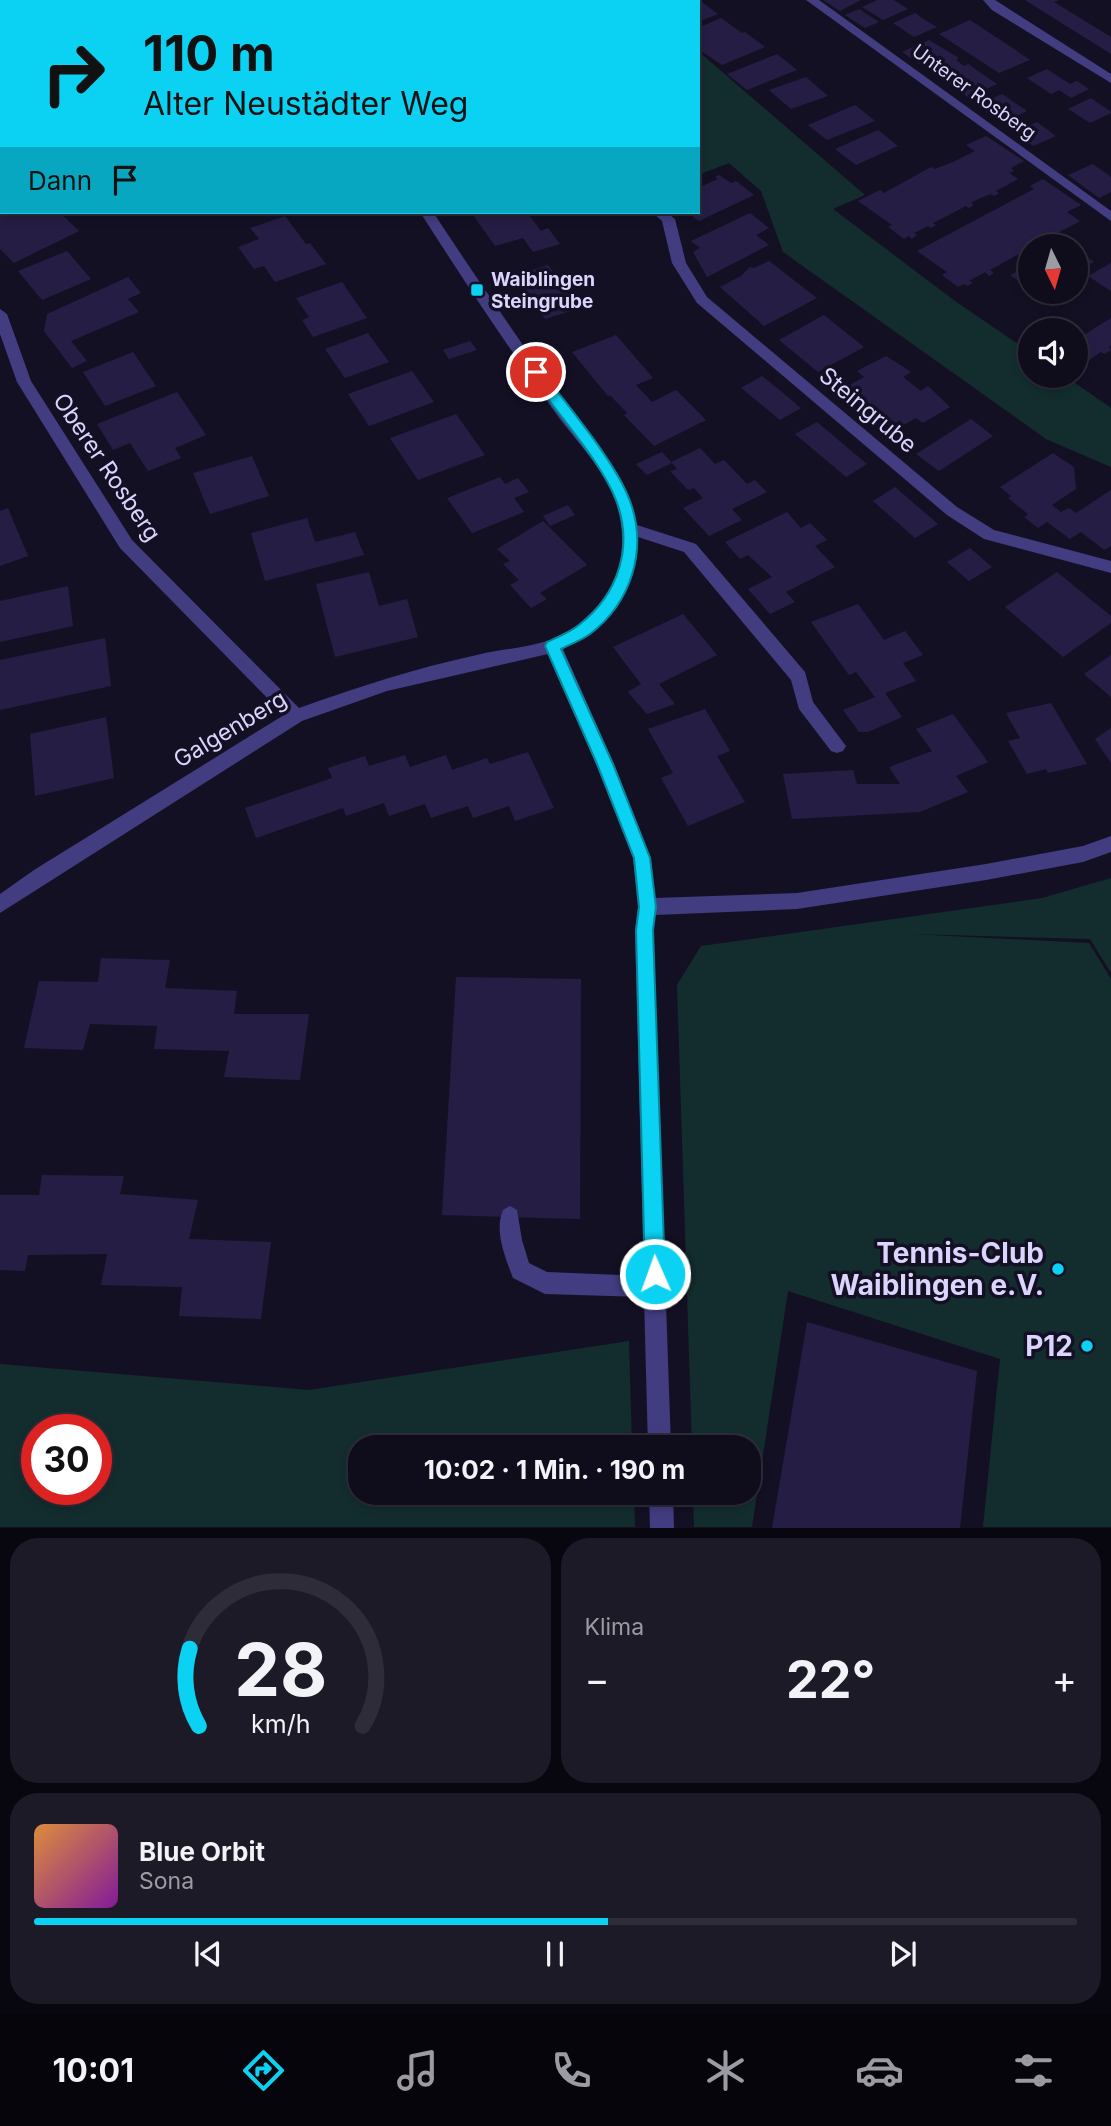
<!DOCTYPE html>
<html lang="de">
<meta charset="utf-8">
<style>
body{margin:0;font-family:Inter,sans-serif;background:#1d1a28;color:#f1f3f6;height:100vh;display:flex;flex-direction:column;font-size:26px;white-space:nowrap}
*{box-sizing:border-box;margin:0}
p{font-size:23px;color:#9b9ba3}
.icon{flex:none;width:38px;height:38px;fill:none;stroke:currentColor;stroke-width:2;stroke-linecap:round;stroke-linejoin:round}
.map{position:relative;height:1528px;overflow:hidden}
.details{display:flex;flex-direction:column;gap:10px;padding:10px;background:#08070f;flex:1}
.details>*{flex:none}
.hud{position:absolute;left:0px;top:0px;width:700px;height:214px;box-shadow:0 4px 10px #0003,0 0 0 2px #2f2c3a;background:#0bd1f2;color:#111;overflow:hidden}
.needle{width:46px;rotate:175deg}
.fabs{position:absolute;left:1018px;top:234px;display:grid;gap:14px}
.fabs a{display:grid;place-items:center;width:70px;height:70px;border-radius:50%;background:#0f0c1b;box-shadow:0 4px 10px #0003,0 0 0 2px #2f2c3a;font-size:35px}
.speed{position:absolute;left:21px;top:1414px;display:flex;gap:14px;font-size:35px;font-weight:700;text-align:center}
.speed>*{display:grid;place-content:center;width:91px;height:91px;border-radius:50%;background:#0f0c1b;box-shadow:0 4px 10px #0003,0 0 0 2px #2f2c3a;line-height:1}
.speed .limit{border:10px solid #d22;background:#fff;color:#111}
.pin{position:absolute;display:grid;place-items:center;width:60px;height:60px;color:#fff;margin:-30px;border:4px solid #fff;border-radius:50%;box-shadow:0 2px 7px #0007}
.me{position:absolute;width:77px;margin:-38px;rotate:358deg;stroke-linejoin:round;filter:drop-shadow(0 0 5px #0008)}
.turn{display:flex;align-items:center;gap:24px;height:147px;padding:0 28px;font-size:32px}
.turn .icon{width:91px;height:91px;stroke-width:2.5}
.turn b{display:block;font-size:49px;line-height:60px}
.then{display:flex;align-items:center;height:66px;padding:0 28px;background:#0003;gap:14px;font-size:26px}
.big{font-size:52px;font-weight:700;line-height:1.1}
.details .tile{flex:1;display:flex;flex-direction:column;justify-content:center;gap:10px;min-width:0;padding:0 24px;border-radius:28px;background:#1d1a28}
.details .dial{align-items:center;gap:0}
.dial svg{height:182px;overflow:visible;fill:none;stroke:#2f2c3a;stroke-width:7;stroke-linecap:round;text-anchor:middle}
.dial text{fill:#f1f3f6;stroke:none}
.song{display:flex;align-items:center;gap:21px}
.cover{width:84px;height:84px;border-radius:10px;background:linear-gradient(135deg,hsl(30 70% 55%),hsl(290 70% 35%))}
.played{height:7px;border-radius:4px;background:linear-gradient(90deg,#0bd1f2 55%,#2f2c3a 55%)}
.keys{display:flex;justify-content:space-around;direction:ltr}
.heat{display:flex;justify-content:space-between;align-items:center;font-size:38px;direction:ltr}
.details .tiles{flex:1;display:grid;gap:10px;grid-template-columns:1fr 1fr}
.tile:last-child{grid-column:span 2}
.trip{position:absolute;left:348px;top:1435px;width:413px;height:70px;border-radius:28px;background:#0f0c1b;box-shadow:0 4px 10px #0003,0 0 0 2px #2f2c3a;font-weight:700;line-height:70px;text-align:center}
.tabs{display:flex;height:112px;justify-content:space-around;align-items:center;background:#06050b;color:#9b9ba3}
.tabs .icon{width:49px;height:49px}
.tabs .active{color:#0bd1f2}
.tabs b{font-size:32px;color:#f1f3f6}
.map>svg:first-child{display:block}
</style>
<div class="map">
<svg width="1111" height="1528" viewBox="0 0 1111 1528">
<rect width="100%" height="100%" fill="#141024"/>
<g fill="#132d2e" fill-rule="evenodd">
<path d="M386,0H641L643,2H389Z"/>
<path d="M698,51L865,195L833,209L955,301L1031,353V376H1065L1111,408V467L1046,439L783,252L761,191L729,163L698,175Z"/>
<path d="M1111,878V973L1090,939L910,934L1089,943L1111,979V1527H983L1000,1359L788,1291L752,1527H694L693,1493H749V1447H692L677,985L701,946L1042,898Z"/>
<path d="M629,1341L632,1447H360V1493H634L635,1527H0V1364L309,1390ZM37,1430H96V1489H37Z"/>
</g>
<g fill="#261d44">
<path d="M698,0H699L718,14L698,22Z"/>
<path d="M823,0H861L840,11Z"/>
<path d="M877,0H894L908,9L883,20L862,7Z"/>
<path d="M1025,0H1059L1054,2L1111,37V54Z"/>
<path d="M859,9L879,22L865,28L845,15Z"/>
<path d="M915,13L925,20L937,27L914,37L893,23Z"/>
<path d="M721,18L742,33L745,32L765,47L722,65L698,49V28Z"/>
<path d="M970,20L1017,51L1030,60L999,73L939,34Z"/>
<path d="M929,40L959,58L956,60L964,66L968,64L997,84L968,97L902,52Z"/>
<path d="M777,54L797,70L747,90L727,74Z"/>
<path d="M1047,69L1070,84L1077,81L1089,89L1071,98L1059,90L1051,94L1027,78Z"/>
<path d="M806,77L828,96L791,109L769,90Z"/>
<path d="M1002,94L1027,111L1002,123L976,105Z"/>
<path d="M1091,98L1111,112V113L1090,123L1068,109Z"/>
<path d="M855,105L875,121L827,140L808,125Z"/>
<path d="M1037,122L1056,136L1033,146L1013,132Z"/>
<path d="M878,130L898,146L856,165L835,149Z"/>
<path d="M986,136L1024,161L1011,168L1014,171L1009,173L1018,179L996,191L999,193L994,196L991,194L978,199L971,203L974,205L969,208L966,206L933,223L936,225L931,228L928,226L914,233L917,235L912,239L909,236L904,239L888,227L892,225L858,201L880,190L884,193L931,167L935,169L955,161L975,151L966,145Z"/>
<path d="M1093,164L1111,177V192L1099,198L1068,175Z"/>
<path d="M719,175L731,183L736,181L754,195L699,221L693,217L695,214L692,212H698V188L718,179L715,177Z"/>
<path d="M1043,179L1081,205L1067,212L1080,221L1052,236L1055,239L1050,241L1047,239L1031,247V252L1027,250L1017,255L990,270L994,273L989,276L985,272L969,281L973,283L967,286L964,284L958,287L942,275L947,272L917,251L1034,189L1030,186Z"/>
<path d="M0,212H59L79,231L14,263L0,249Z"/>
<path d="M485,212H527L541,231L548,228L560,244L533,252L523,238L495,246L473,215Z"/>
<path d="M750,213L769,228L756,235L769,245L707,277L693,252L700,248L691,241Z"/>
<path d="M285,216L306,244L310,243L326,264L275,282L264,266L254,269L238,247L259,239L250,228Z"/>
<path d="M1076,249L1094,262L1076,271Z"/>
<path d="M67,251L91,279L42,300L18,271Z"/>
<path d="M769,261L817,298L764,326L720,287L741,276L750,267L754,268Z"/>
<path d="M1111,263V291L1088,276Z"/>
<path d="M1031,264V290L1010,275Z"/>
<path d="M548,265L580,308L545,319L514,276Z"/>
<path d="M128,277L141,293L128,299L139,312L71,341L87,361L72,368L44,331L47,314Z"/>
<path d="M342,282L367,318L313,337L302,320L309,317L296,298Z"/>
<path d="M824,315L864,347L818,372L779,340Z"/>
<path d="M1111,318V345L1109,347L1111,350L1105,354L1101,352L1076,369V340Z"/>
<path d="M368,333L389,362L345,378L325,349Z"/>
<path d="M616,335L653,378L636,385L652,402L676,390L706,420L654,446L624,415L627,413L610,395L608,396L572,352Z"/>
<path d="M470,341L477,350L449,359L443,350Z"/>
<path d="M133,352L156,386L105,406L83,372Z"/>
<path d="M886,356L911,372L903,377L921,391L928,386L950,407L923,423L916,418L891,432L841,390L864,377L857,371Z"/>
<path d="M412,371L434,402L369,426L348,394Z"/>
<path d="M762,376L782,392L801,408L780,420L741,388Z"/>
<path d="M177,392L206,435L175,448L181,458L148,471L130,443L113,450L97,424Z"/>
<path d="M456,414L485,455L418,480L390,438Z"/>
<path d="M971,419L993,436L939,471L916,454Z"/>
<path d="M817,422L836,438L867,464L846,477L795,434Z"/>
<path d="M700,448L715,464L724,460L747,484L755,480L767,492L732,509L742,520L709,536L683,508L703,498L694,488L688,490L670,471L677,469L672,463L647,475L636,464L662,452L671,462Z"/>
<path d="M1053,453L1074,467L1076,489L1052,505L1061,512L1069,508L1076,513L1111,490V546L1104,550L1081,532L1070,539L1047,522L1038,528L1024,517L1028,514L1008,498L1011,496L1000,487Z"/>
<path d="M252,456L269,496L210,514L193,473Z"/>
<path d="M500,477L505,484L518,478L529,492L514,498L524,512L472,533L447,498Z"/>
<path d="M895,487L917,506L938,524L915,538L873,501Z"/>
<path d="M568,505L575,515L550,526L543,516Z"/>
<path d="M8,508L28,556L0,566V511Z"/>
<path d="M787,512L801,528L810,523L827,540L815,546L835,567L786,592L795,602L770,614L748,589L772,577L748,555L740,559L725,542Z"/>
<path d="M307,518L315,542L355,532L364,555L265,581L251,533Z"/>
<path d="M543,521L587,565L540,593L547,599L531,608L510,585L519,580L503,564L510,561L497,549Z"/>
<path d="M970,548L992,567L969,581L947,562Z"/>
<path d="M369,572L379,606L407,599L418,637L335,657L316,584Z"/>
<path d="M1057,572L1111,616V623L1063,657L1005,607Z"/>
<path d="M68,586L73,626L0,642V601Z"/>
<path d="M858,604L884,640L905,631L923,655L903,663L916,681L885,693L902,717L868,732H859L843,710L875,697L856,672L849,675L811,622Z"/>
<path d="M683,614L717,655L659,684L675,704L647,714L628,692L641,684L613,647Z"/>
<path d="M105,638L111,686L0,710V660Z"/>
<path d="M1111,655V697L1084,674Z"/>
<path d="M1051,703L1087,764L1048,773L1046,769L1027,774L1008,741L1020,738L1006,713Z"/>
<path d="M705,709L730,751L717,756L745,802L688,826L661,778L673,773L648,729Z"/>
<path d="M953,714L988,762L956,776L968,792L920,812L792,819L783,774L853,770L857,784H900L889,767L932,751L916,729Z"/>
<path d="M106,717L114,778L35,796L30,734Z"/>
<path d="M1111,728V763L1095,739Z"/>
<path d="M528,752L554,808L515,821L509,806L473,818L468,806L431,818L425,804L389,816L384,803L346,816L343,808L256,838L245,808L332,778L328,768L365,756L369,766L405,755L410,767L446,755L452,770L487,758L490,764Z"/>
<path d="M101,958L170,960L165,988L237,991L234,1014H309L300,1080L224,1077L229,1051L154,1049L157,1026L90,1024L83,1050L24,1048L39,981L98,982Z"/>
<path d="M456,977L581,979L580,1219L442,1215Z"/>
<path d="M42,1175L124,1176L120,1194L198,1200L189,1239L271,1242L261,1319L179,1316L182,1287L101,1285L107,1254L28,1255L25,1271L0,1270V1195H39Z"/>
<path d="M807,1322L977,1371L960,1528H772Z"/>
</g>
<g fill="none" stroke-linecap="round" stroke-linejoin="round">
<g fill="#423d81" fill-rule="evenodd">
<path d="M225,0H237L239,2H227Z"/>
<path d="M806,0H819L1111,211V221Z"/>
<path d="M983,0H995L1111,74V83L992,10Z"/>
<path d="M420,212H433C473,273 515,334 557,394C588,437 624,472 637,525L696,544L805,672L813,702L846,746L843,751L837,753L831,751L799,709L791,680L684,552L638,537C638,592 610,625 563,649L614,764L651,858L655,898L797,893L986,864L1083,846L1111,836V852L1083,862L986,880L797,909L655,915L653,930L671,1447H648L644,1297L545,1294L513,1278C505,1257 494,1231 503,1210L510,1206L517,1210L522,1240L529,1263L547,1272L644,1276L635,930L638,907L633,858L596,764L548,654L387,691L302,721L0,913V894L34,870L284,715L120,548L17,382L0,334V309L7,314L31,381L132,540L299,708C358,687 416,668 477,655C501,649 527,648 550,640C609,619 635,561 616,503C606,471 576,441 557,415C509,349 464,281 420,212Z"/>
<path d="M652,212H666L675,219L686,263L707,297L957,507L994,530L1111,561V573L984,539L947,515L697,303L672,263L662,221Z"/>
<path d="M649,1493H673L674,1528H650Z"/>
</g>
</g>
<path fill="#0bd1f2" stroke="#07889d" stroke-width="2" d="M536,368L540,369C566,404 616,462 630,501C648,550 631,603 590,634C582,640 571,644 561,649L613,764L650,858L656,907L653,930L665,1274L662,1281L655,1284L648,1281L645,1274L636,930L639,907L634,858L597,764L545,646L547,642C558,637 571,632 580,624C618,594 634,547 616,500C600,459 554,411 529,372Z"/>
<g fill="#0bd1f2" stroke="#141024" stroke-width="2.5">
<rect x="470" y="283" width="14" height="14" rx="3.5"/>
<circle cx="1058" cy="1269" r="7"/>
<circle cx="1087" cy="1346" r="7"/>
</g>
<g text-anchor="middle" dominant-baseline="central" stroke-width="7" stroke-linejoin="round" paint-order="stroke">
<g font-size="19" fill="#dbd5fd" stroke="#141024">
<text transform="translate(974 92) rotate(36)">Unterer Rosberg</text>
</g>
<g font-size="19" font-weight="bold" fill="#dbd5fd" stroke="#141024" text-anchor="start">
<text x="491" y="279">Waiblingen<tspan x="491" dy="22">Steingrube</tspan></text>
</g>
<g font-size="23" fill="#dbd5fd" stroke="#141024">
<text transform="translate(868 410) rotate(40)">Steingrube</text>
<text transform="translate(107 467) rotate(56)">Oberer Rosberg</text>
<text transform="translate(230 729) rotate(-31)">Galgenberg</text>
</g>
<g font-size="28" font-weight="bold" fill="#dbd5fd" stroke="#141024" text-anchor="end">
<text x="1044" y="1253">Tennis-Club<tspan x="1044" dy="32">Waiblingen e.V.</tspan></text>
<text x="1073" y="1346">P12</text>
</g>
</g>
</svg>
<div class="fabs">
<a><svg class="needle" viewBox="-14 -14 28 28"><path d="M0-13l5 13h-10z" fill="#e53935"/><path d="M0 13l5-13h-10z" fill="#9b9ba3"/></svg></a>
<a><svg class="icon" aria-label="sound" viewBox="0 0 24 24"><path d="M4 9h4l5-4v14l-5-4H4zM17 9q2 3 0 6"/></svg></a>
</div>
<div class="speed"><div class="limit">30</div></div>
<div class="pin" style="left:536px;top:372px;background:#d93025"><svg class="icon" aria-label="arrive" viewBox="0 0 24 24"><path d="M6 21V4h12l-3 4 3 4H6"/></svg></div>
<svg class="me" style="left:655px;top:1274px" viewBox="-20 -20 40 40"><circle r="17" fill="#0bd1f2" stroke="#fff" stroke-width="3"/><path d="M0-11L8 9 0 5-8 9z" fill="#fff"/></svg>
<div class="trip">10:02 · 1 Min. · 190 m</div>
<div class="hud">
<div class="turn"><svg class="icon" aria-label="right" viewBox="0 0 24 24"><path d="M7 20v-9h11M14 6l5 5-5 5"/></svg><div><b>110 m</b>Alter Neustädter Weg</div></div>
<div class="then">Dann<svg class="icon" aria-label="arrive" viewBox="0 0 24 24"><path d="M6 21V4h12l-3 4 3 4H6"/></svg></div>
</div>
</div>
<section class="details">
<div class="tiles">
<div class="tile dial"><svg viewBox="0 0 100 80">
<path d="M14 69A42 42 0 1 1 86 69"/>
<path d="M14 69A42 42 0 0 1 10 35" stroke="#0bd1f2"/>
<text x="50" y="56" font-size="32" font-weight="700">28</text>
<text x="50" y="72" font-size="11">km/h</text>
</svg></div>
<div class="tile"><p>Klima</p>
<div class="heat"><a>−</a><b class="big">22°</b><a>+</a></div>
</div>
<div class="tile">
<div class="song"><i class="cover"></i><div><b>Blue Orbit</b><p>Sona</p></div></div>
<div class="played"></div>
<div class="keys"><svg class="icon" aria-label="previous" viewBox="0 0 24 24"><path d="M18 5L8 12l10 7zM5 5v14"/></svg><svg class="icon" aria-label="pause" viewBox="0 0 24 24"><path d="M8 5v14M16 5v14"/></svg><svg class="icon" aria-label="next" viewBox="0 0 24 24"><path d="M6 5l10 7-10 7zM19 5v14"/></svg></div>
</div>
</div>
</section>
<nav class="tabs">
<b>10:01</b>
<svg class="icon active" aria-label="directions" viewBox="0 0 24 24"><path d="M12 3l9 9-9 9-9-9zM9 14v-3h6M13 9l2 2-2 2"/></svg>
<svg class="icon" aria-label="music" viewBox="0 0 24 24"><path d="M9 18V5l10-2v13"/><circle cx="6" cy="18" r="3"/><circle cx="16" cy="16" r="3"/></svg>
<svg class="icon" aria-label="phone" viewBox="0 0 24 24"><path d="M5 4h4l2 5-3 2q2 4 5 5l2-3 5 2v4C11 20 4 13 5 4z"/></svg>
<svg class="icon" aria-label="climate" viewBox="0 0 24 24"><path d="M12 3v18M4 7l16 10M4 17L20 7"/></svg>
<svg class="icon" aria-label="car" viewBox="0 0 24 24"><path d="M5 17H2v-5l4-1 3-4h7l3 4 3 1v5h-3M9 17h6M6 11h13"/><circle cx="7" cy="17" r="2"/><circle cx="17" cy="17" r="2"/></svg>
<svg class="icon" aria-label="filters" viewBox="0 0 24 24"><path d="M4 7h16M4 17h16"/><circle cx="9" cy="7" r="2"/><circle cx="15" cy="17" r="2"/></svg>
</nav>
